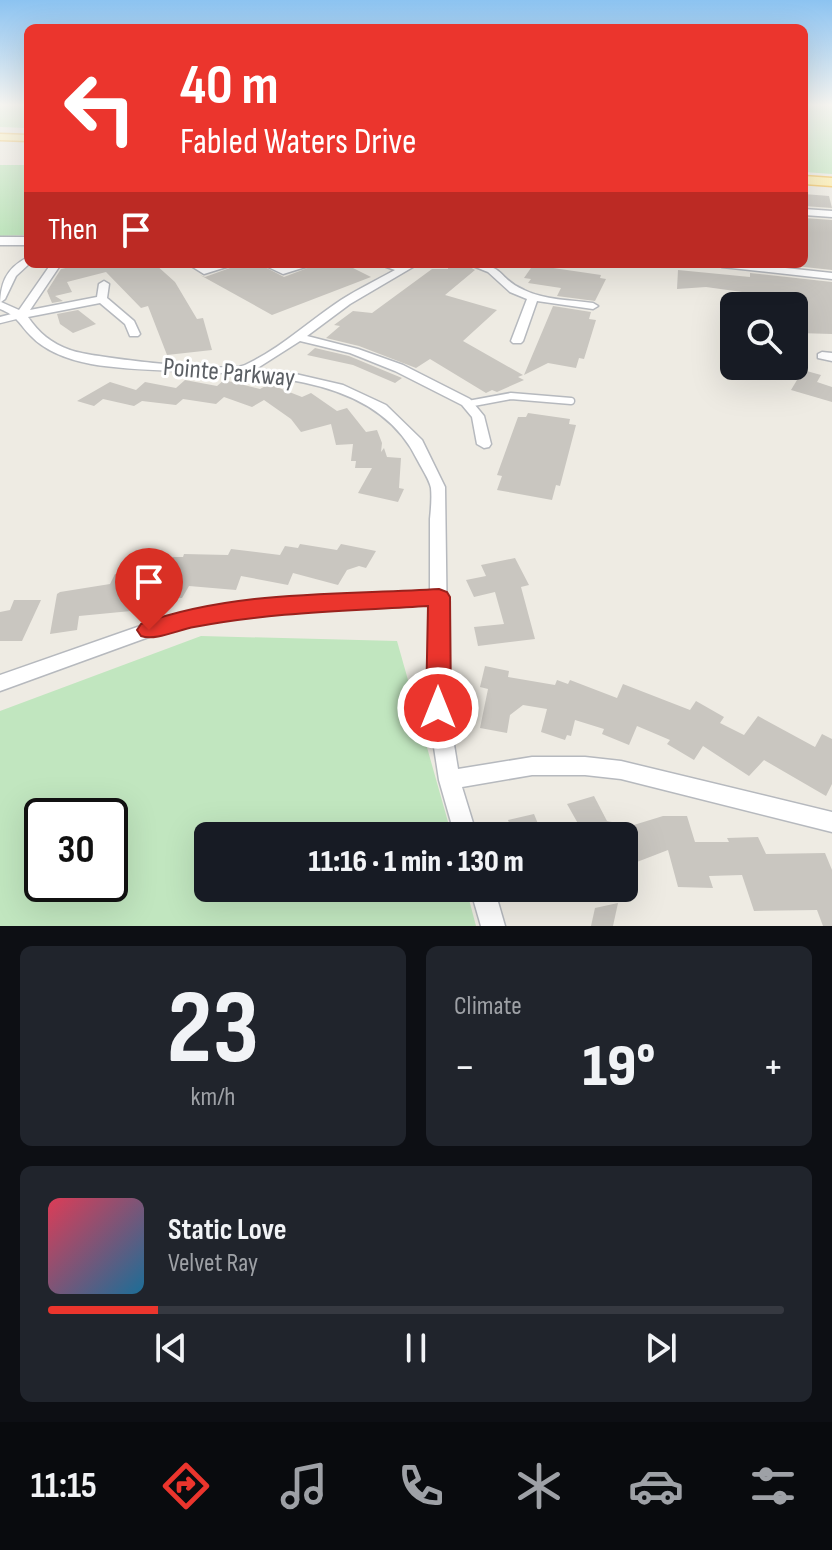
<!DOCTYPE html>
<meta charset="utf-8">
<style>
body{margin:0;font-family:"Sofia Sans Condensed",sans-serif;background:#20242c;color:#f1f3f6;height:100vh;display:flex;flex-direction:column;font-size:30px;white-space:nowrap}
*{box-sizing:border-box;margin:0}
p{font-size:26px;color:#9ea1a6}
.icon{flex:none;width:44px;height:44px;fill:none;stroke:currentColor;stroke-width:2;stroke-linecap:round;stroke-linejoin:round}
.map{position:relative;height:926px;overflow:hidden}
.sheet{display:flex;flex-direction:column;gap:20px;padding:20px;background:#0d0f14;flex:1}
.sheet>*{flex:none}
.hud{position:absolute;left:24px;top:24px;width:784px;height:244px;border-radius:12px;box-shadow:0 8px 32px #0002;background:#eb352d;color:#fff;overflow:hidden}
.buttons{position:absolute;left:720px;top:292px;display:grid;gap:16px}
.buttons a{display:grid;place-items:center;width:88px;height:88px;border-radius:12px;background:#171b24;box-shadow:0 8px 32px #0002;font-size:40px}
.speed{position:absolute;left:24px;top:798px;display:flex;gap:16px;font-size:40px;font-weight:700;text-align:center}
.speed>*{display:grid;place-content:center;width:104px;height:104px;border-radius:50%;background:#171b24;box-shadow:0 8px 32px #0002;line-height:1}
.speed .limit{border:4px solid #111;border-radius:12px;background:#fff;color:#111}
.pin{position:absolute;display:grid;place-items:center;width:68px;height:68px;color:#fff;margin:-82px -34px;border-radius:50% 50% 50% 0;rotate:-45deg;box-shadow:0 0 8px #0007}
.pin .icon{rotate:45deg}
.me{position:absolute;width:88px;margin:-44px;rotate:0deg;stroke-linejoin:round;filter:drop-shadow(0 0 6px #0008)}
.turn{display:flex;align-items:center;gap:28px;height:168px;padding:0 24px;font-size:36px}
.turn .icon{width:104px;height:104px;stroke-width:2.5}
.turn b{display:block;font-size:56px;line-height:68px}
.then{display:flex;align-items:center;height:76px;padding:0 24px;background:#0003;gap:16px;font-size:30px}
.big{font-size:60px;font-weight:800;line-height:1.1}
.sheet .card{flex:1;display:flex;flex-direction:column;justify-content:center;gap:12px;min-width:0;padding:0 28px;border-radius:12px;background:#20242c}
.sheet .dial{align-items:center;gap:0}
.dial b{font-size:104px;line-height:1}
.song{display:flex;align-items:center;gap:24px}
.cover{width:96px;height:96px;border-radius:12px;background:linear-gradient(135deg,hsl(350 70% 55%),hsl(200 70% 35%))}
.played{height:8px;border-radius:4px;background:linear-gradient(90deg,#eb352d 15%,#363941 15%)}
.keys{display:flex;justify-content:space-around;direction:ltr}
.heat{display:flex;justify-content:space-between;align-items:center;font-size:44px;direction:ltr}
.sheet .tiles{flex:1;display:grid;gap:20px;grid-template-columns:1fr 1fr}
.card:last-child{grid-column:span 2}
.trip{position:absolute;left:194px;top:822px;width:444px;height:80px;border-radius:12px;background:#171b24;box-shadow:0 8px 32px #0002;font-weight:800;line-height:80px;text-align:center}
.dock{display:flex;height:128px;justify-content:space-around;align-items:center;background:#090b0e;color:#9ea1a6}
.dock .icon{width:56px;height:56px}
.dock .selected{color:#eb352d}
.dock b{font-size:36px;color:#f1f3f6}
.map>svg:first-child{display:block}
</style>
<div class="map">
<svg width="832" height="926" viewBox="0 0 832 926">
<rect width="100%" height="100%" fill="#eeebe3"/>
<g fill="#c1e6bf" fill-rule="evenodd">
<path d="M0,104H28V128L0,127Z"/>
<path d="M804,104H832V174L804,172Z"/>
<path d="M0,165H28V235L0,236Z"/>
<path d="M201,636L397,641L452,836H208V888H466L476,926H0V711ZM110,816V884H42V816Z"/>
</g>
<g fill="#c9c6c0">
<path d="M804,194L829,196L832,208L804,206Z"/>
<path d="M804,218L832,220V270L777,264H804V259H808Z"/>
<path d="M83,264H155L175,282L197,319L203,318L212,350L167,355L148,306L141,308L106,272L67,282L72,292L55,296L63,301L52,303L47,291L61,269Z"/>
<path d="M241,264H259L284,277L318,264H345L371,277L272,315L200,275L205,277Z"/>
<path d="M448,264H465L475,270L445,295L497,310L463,341L523,375L518,377L524,380L497,392L492,390L486,393L430,359L416,368L359,346L326,338L340,326L334,325L353,311L372,313L432,269H448Z"/>
<path d="M533,265L601,275L600,278L606,279L595,301L557,296L561,288L528,283L531,279L524,278Z"/>
<path d="M678,270L750,277V273L832,282V334L798,333L794,326V299L706,287L677,289Z"/>
<path d="M553,306L591,312L589,319L596,320L584,359L579,358L576,368L548,363L524,375Z"/>
<path d="M78,310L96,324L73,333L60,324L57,314Z"/>
<path d="M315,348L349,356L402,378L395,383L353,365L307,355Z"/>
<path d="M803,370L821,375L817,382L832,387V402L791,390Z"/>
<path d="M185,380L217,386L224,380L260,389L269,384L302,397L311,393L337,411L347,408L366,432L377,430L382,443L381,452L384,448L387,457L401,458L399,488L404,489L398,502L358,493L372,468H355L356,461H351L353,444L336,445L331,424L301,432L291,419L264,400L252,407L224,397L216,404L183,399L176,405L142,401L134,406L103,399L94,406L77,401L110,382L136,390L145,382L176,388Z"/>
<path d="M528,413L570,419L569,424L576,425L560,486L556,485L552,500L497,490L502,476L497,475L518,417H526Z"/>
<path d="M300,544L337,550L341,544L376,551L366,568L359,566L347,570L338,585L293,573L288,585L241,576L236,590L189,586L182,598L133,599L131,611L79,616L77,630L50,634L57,594L60,592L110,584L115,574L139,571V577L168,573L173,557H183L184,554L228,555L231,549L280,555L285,546L298,548Z"/>
<path d="M515,558L529,585L521,587L535,639L478,646L474,627L504,624L495,592L474,597L466,580L486,576L481,565Z"/>
<path d="M14,600H41L22,641H0V612L10,610Z"/>
<path d="M485,666L509,671L508,677L555,685L557,680L568,684L570,680L617,698L623,684L690,710L696,701L724,717L720,723L744,735L758,716L815,747L822,734L832,739V784L826,796L764,760L749,776L703,746L694,760L667,744L670,740L637,726L629,745L602,734L604,729L575,720L571,736L567,735L565,740L541,732L547,709L523,705L510,715L507,733L480,728L488,689L480,687Z"/>
<path d="M594,796L607,821L617,823L624,831V828L663,816H687L695,842H729L727,838L758,837L766,854L825,853L832,870V926H823L817,910L754,911L742,875L709,876L713,888L678,887L668,850L624,867V836H585L567,804Z"/>
<path d="M534,814L543,836H514L508,820Z"/>
<path d="M618,903L613,926H591L595,908Z"/>
</g>
<g fill="none" stroke-linecap="round" stroke-linejoin="round">
<g stroke="#b6b9be" stroke-width="9">
<g id="service">
<path d="M0,320L20,315"/>
<path d="M468,404L511,396L571,401"/>
</g>
</g>
<g stroke="#b6b9be" stroke-width="3">
<g id="minor">
<path d="M804,209L832,211V217L804,215Z"/>
<path d="M28,257L29,264L16,276L5,299L1,302L19,310L51,264H61L30,310L97,297L99,284L104,281L109,284L107,298L134,321L140,334L138,336H130L125,324L100,303L28,317C39,333 51,343 70,350C91,358 228,373 245,365C280,349 309,321 341,300C358,289 377,280 395,270L378,264L402,266L418,264L350,304L307,336L358,349L403,365L470,399L484,416L491,444L489,447L484,448L477,444L472,417L462,405L395,371L350,353L300,341L256,369L291,373L343,385L386,405L422,440L445,487L448,708L458,769L532,757H585L621,761L832,812V832L621,779L585,775H532L462,787L477,836H455L439,780L428,708L429,604L240,616L168,630L0,691V675L166,617L240,604L430,591C430,567 430,543 430,519C431,509 432,498 431,488C429,479 422,469 418,461C365,349 192,382 91,364C70,360 46,352 31,336C19,324 18,316 0,309C0,284 5,269 28,257Z"/>
<path d="M188,264H200L205,268L220,264H236L204,274Z"/>
<path d="M262,264H275L284,268L299,264H315L283,274Z"/>
<path d="M468,264C507,264 496,278 524,290C544,300 571,300 593,303L598,306L593,309L537,301L523,341L521,343H513L511,341L527,299L510,292L488,272Z"/>
<path d="M717,264H749L832,273V279L722,267Z"/>
<path d="M822,352L832,353V361L818,358V354Z"/>
<path d="M470,888H494L505,926H481Z"/>
</g>
</g>
<g stroke="#b6b9be" stroke-width="3">
<rect id="tertiary" x="0" y="237" width="28" height="8"/>
</g>
<g stroke="#f3c258" stroke-width="3">
<g id="primary">
<path d="M0,134L28,135V141L0,140Z"/>
<path d="M804,176L832,178V186L804,184Z"/>
</g>
</g>
<use href="#service" stroke="#fff" stroke-width="6"/>
<use href="#minor" fill="#fff" fill-rule="evenodd"/>
<use href="#tertiary" fill="#fff" fill-rule="evenodd"/>
<use href="#primary" fill="#ffeea7" fill-rule="evenodd"/>
</g>
<linearGradient id="sky" x2="0" y2="1"><stop stop-color="#8cc3f1"/><stop offset="0.45" stop-color="#f7f6f2"/><stop offset="1" stop-color="#f7f6f2" stop-opacity="0"/></linearGradient>
<rect width="832" height="233" fill="url(#sky)"/>
<path fill="#eb352d" stroke="#99221d" stroke-width="2" d="M439,589L447,592L450,597L451,708L447,716L438,719L430,716L426,708L428,606C350,611 271,612 194,627C178,630 155,641 141,636L137,630L141,624C234,590 341,595 439,589Z"/>
<g text-anchor="middle" dominant-baseline="central" stroke-width="6" stroke-linejoin="round" paint-order="stroke">
<g font-size="26" fill="#5b5f64" stroke="#fff">
<text transform="translate(229 373) rotate(5)">Pointe Parkway</text>
</g>
</g>
</svg>
<div class="buttons">
<a><svg class="icon" aria-label="search" viewBox="0 0 24 24"><circle cx="10" cy="10" r="6"/><path d="M15 15l6 6"/></svg></a>
</div>
<div class="speed"><div class="limit">30</div></div>
<div class="pin" style="left:149px;top:630px;background:#d93025"><svg class="icon" aria-label="arrive" viewBox="0 0 24 24"><path d="M6 21V4h12l-3 4 3 4H6"/></svg></div>
<svg class="me" style="left:438px;top:708px" viewBox="-20 -20 40 40"><circle r="17" fill="#eb352d" stroke="#fff" stroke-width="3"/><path d="M0-11L8 9 0 5-8 9z" fill="#fff"/></svg>
<div class="trip">11:16 · 1 min · 130 m</div>
<div class="hud">
<div class="turn"><svg class="icon" aria-label="left" viewBox="0 0 24 24"><path d="M17 20v-9H6M10 6l-5 5 5 5"/></svg><div><b>40 m</b>Fabled Waters Drive</div></div>
<div class="then">Then<svg class="icon" aria-label="arrive" viewBox="0 0 24 24"><path d="M6 21V4h12l-3 4 3 4H6"/></svg></div>
</div>
</div>
<section class="sheet">
<div class="tiles">
<div class="card dial"><b>23</b><p>km/h</p></div>
<div class="card"><p>Climate</p>
<div class="heat"><a>−</a><b class="big">19°</b><a>+</a></div>
</div>
<div class="card">
<div class="song"><i class="cover"></i><div><b>Static Love</b><p>Velvet Ray</p></div></div>
<div class="played"></div>
<div class="keys"><svg class="icon" aria-label="previous" viewBox="0 0 24 24"><path d="M18 5L8 12l10 7zM5 5v14"/></svg><svg class="icon" aria-label="pause" viewBox="0 0 24 24"><path d="M8 5v14M16 5v14"/></svg><svg class="icon" aria-label="next" viewBox="0 0 24 24"><path d="M6 5l10 7-10 7zM19 5v14"/></svg></div>
</div>
</div>
</section>
<nav class="dock">
<b>11:15</b>
<svg class="icon selected" aria-label="directions" viewBox="0 0 24 24"><path d="M12 3l9 9-9 9-9-9zM9 14v-3h6M13 9l2 2-2 2"/></svg>
<svg class="icon" aria-label="music" viewBox="0 0 24 24"><path d="M9 18V5l10-2v13"/><circle cx="6" cy="18" r="3"/><circle cx="16" cy="16" r="3"/></svg>
<svg class="icon" aria-label="phone" viewBox="0 0 24 24"><path d="M5 4h4l2 5-3 2q2 4 5 5l2-3 5 2v4C11 20 4 13 5 4z"/></svg>
<svg class="icon" aria-label="climate" viewBox="0 0 24 24"><path d="M12 3v18M4 7l16 10M4 17L20 7"/></svg>
<svg class="icon" aria-label="car" viewBox="0 0 24 24"><path d="M5 17H2v-5l4-1 3-4h7l3 4 3 1v5h-3M9 17h6M6 11h13"/><circle cx="7" cy="17" r="2"/><circle cx="17" cy="17" r="2"/></svg>
<svg class="icon" aria-label="filters" viewBox="0 0 24 24"><path d="M4 7h16M4 17h16"/><circle cx="9" cy="7" r="2"/><circle cx="15" cy="17" r="2"/></svg>
</nav>
